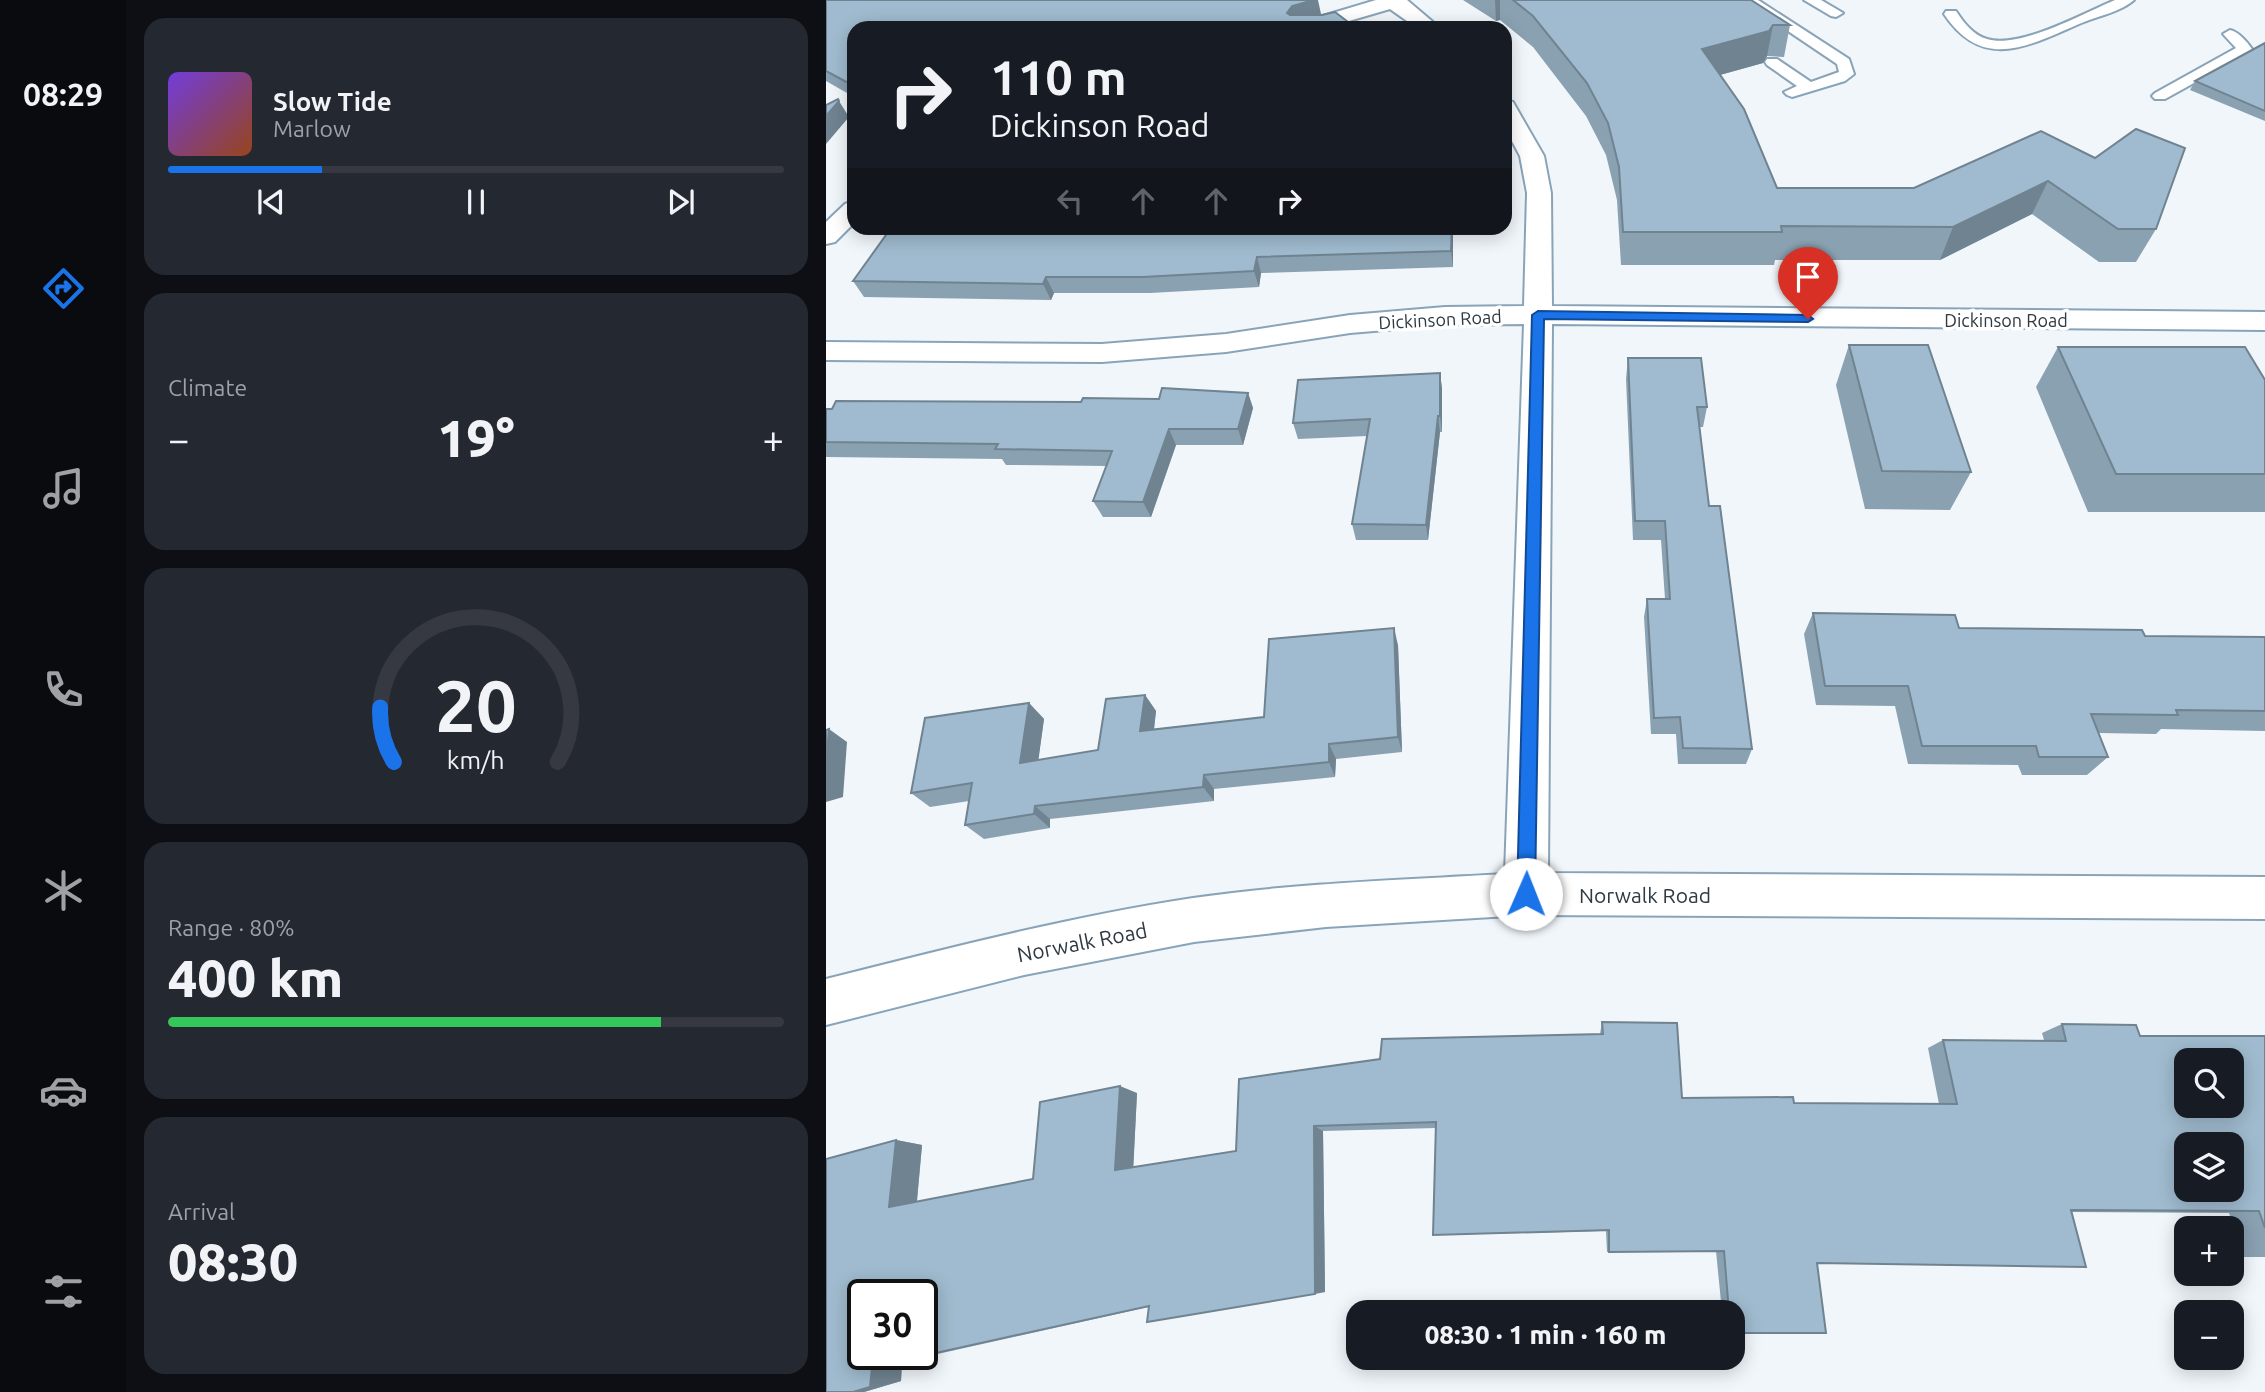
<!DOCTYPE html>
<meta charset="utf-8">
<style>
body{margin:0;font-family:Ubuntu,sans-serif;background:#242831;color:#f1f3f6;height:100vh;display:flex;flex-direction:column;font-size:26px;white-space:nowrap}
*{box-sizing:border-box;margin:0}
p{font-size:23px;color:#9ea1a6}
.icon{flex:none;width:38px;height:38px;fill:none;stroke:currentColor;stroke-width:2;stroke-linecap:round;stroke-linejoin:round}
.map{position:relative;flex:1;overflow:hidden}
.side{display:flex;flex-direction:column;gap:18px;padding:18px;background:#0d0f14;width:700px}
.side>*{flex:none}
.guide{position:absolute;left:21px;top:21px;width:665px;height:214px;border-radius:21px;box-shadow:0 4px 18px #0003;background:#171b24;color:#f1f3f6;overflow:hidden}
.tools{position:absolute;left:1348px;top:1048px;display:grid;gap:14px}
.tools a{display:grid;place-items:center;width:70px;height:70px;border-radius:14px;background:#171b24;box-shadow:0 4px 18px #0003;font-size:35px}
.speed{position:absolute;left:21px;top:1279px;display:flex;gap:14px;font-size:35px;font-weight:700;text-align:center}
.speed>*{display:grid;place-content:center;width:91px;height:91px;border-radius:50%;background:#171b24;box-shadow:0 4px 18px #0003;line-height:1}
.speed .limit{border:4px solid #111;border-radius:10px;background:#fff;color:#111}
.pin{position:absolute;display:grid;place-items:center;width:60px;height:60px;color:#fff;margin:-72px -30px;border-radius:50% 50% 50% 0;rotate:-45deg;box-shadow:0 0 7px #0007}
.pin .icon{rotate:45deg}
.me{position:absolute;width:77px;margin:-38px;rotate:1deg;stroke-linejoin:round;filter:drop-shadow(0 0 5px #0008)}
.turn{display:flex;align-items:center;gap:24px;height:147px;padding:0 28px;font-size:32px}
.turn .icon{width:91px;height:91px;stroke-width:2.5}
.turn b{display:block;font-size:49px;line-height:60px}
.lanes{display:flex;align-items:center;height:66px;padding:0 28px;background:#0003;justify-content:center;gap:35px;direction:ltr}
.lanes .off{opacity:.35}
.big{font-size:52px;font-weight:800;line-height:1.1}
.side .card{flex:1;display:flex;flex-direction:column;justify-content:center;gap:10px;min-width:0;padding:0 24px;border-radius:21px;background:#242831}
.side .dial{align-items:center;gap:0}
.dial svg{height:182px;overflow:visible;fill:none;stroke:#363941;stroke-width:7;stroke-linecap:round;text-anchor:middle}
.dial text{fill:#f1f3f6;stroke:none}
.song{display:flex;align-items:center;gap:21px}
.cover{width:84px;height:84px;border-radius:10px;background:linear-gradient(135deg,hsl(260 70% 55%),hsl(20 70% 35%))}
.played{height:7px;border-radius:4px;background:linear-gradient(90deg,#1a73e8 25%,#363941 25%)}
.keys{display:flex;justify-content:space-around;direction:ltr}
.heat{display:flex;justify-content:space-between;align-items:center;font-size:38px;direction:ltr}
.charge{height:10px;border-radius:5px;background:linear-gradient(90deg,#34c759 80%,#363941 0)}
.trip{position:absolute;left:520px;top:1300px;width:399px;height:70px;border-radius:21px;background:#171b24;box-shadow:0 4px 18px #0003;font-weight:800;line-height:70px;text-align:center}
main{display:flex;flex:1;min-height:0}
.tabs{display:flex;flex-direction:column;width:126px;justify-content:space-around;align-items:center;background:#090b0e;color:#9ea1a6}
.tabs .icon{width:49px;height:49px}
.tabs .current{color:#1a73e8}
.tabs b{font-size:32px;color:#f1f3f6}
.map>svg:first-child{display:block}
</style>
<main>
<nav class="tabs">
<b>08:29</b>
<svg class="icon current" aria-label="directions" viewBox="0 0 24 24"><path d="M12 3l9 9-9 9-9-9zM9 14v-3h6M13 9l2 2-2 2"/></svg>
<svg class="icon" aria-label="music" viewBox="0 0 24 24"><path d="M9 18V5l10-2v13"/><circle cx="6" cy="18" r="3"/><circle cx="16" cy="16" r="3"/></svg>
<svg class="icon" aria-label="phone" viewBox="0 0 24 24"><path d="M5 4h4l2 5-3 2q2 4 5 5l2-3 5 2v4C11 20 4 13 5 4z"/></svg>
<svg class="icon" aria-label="climate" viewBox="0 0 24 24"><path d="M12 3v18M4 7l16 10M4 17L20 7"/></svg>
<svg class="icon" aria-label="car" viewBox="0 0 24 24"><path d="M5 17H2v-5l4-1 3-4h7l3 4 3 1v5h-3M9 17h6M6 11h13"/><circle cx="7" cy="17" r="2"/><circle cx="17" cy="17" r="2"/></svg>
<svg class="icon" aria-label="filters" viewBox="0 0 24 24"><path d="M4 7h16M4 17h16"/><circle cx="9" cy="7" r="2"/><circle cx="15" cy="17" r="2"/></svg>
</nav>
<section class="side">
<div class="card">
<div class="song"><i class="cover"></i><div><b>Slow Tide</b><p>Marlow</p></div></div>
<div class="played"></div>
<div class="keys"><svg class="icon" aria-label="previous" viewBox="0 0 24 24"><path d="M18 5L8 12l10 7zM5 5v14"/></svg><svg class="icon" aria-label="pause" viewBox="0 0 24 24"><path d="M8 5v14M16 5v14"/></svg><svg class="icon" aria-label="next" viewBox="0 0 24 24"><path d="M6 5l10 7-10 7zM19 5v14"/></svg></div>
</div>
<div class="card"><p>Climate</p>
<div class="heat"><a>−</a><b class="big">19°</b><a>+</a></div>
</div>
<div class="card dial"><svg viewBox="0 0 100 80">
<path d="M14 69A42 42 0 1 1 86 69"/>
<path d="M14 69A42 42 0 0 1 8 45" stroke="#1a73e8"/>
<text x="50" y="56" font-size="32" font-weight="700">20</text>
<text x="50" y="72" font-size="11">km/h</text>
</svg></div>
<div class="card"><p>Range · 80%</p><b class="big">400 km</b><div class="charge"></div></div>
<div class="card"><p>Arrival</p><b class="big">08:30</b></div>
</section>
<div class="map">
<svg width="1439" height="1392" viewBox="0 0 1439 1392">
<rect width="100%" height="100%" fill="#f1f6fb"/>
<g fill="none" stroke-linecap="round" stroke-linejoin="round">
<g stroke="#89a4b8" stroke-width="4">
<g id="service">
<path d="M916,0H932L1023,59L1028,74L1019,81L966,97L961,95L958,92L971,86L941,65L939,62L941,59H951L985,82L1013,72L1011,64Z"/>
<path d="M978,0H995L1017,13L1010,17L1005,16Z"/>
<path d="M1289,0H1308C1296,11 1273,16 1258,22C1205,44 1158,74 1118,14L1120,11H1130C1138,23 1147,35 1161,39C1194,49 1258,13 1289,0Z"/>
<path d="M1404,30C1413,32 1421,42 1426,49L1424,52L1339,99H1329L1326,96L1329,93L1410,48L1397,34Z"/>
</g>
</g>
<g stroke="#89a4b8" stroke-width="4">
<g id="minor">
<path d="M550,0H581L614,28H591L564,9L499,28H467L470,24Z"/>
<path d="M679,100L687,102L718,156L725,193L726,306L1439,312V330L726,324L722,873L1439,877V919L700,915L500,927L368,942L198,975L0,1025V979C122,948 243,917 367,898C470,883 575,880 679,874L698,324L619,325L524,333L400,352L276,362L0,360V342L276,344L400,334L524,315L619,307L698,306L701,193L694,156L679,128Z"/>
<path d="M28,201V223L9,242L0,244V222L19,204Z"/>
</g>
</g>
<use href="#service" fill="#fff" fill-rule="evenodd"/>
<use href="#minor" fill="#fff" fill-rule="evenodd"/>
</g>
<g fill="#8aa1b2">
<path d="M0,0L495,14L489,15L28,28V97L0,81Z"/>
<path d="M637,0H925L964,25L958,57L941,56L937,63L894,75L951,188H1088L1215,131L1330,229L1310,262H1273L1206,214L1114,260H949L948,265H795L791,200L780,155L760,116L707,47L674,20L670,21Z"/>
<path d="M1439,43V121L1364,90L1369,81Z"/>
<path d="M65,228H627V267L435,273L433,287L324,293H228L225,300L38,297L27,281Z"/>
<path d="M1023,345L1145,472L1124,510L1039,509L1010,385Z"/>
<path d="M1232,347L1439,380V512H1262L1210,387Z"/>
<path d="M802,358L881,407L877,427H873L883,506L926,749L920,764H852L850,734H825L818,617L821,599H839L835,540H807L800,379Z"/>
<path d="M614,373L616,389V432H614L602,540H530L526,524L541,436L472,439L467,423Z"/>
<path d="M422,393L427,408L417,445H350L325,517H277L267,501L281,466L180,465L176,459L0,457V409L333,399Z"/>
<path d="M987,613L1133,628L1319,636L1439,637V731L1335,729L1330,734L1273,733L1282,757L1261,775H1196L1192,765L1082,764L1069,706L990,705L978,634Z"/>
<path d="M572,645L576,752L510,759L509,777L388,789V801L224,819V828L158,839L139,825L143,801L104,807L85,793L203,703L218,719L212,760L272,750L319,695L330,711L328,729L438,717Z"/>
<path d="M776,1022L856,1098L968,1103L1113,1104L1102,1048L1117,1040H1218L1216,1033L1236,1024L1314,1036H1439V1257H1418L1403,1213L1246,1212L991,1263L906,1312H896L890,1251L781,1252L780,1231L611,1235H607L610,1128L497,1131L499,1292L322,1307L76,1362L75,1381L38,1392H0L70,1140L96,1145L91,1202L207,1179L311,1093L307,1168L410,1151L413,1079L774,1034Z"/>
</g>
<g fill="#708391">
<path d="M488,0H492L495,14L469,21L461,13L466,6Z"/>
<path d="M669,0H674V20L670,21Z"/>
<path d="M947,25L941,56L937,63L872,81L876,49Z"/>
<path d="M13,101L23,117L0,144V116Z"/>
<path d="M1222,181L1206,214L1114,260L1127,227Z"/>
<path d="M626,228H627V267L625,251Z"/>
<path d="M431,257L435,273L433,287L428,271Z"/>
<path d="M220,277L228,293L225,300L217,284Z"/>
<path d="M614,373L616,389V432L614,416Z"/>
<path d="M422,393L427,408L417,445L412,429Z"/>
<path d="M612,416L614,432L602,540L600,525Z"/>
<path d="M343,429L350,445L325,517L317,502Z"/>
<path d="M568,628L572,645L576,752L572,737Z"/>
<path d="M319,695L330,711L326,746L314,731Z"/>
<path d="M203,703L218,719L210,778L194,763Z"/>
<path d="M3,729L21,742L17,797L0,802V764Z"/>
<path d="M503,744L510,759L509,777L503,762Z"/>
<path d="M378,775L388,789V801L377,787Z"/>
<path d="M209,806L224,819V828L208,814Z"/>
<path d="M294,1086L311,1093L307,1174L289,1170Z"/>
<path d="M488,1126L497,1131L499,1292L489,1294Z"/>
<path d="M70,1140L96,1145L90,1209L63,1207Z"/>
<path d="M76,1362L75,1381L38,1392H27L46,1367Z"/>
</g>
<g fill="#a0bbcf" stroke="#708391" stroke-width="2" fill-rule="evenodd">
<path d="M0,0H488L466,6L461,13L464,15H496L509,12L530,28H28V86L0,71Z"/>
<path d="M687,0H925L964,25H947L943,31L876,49L918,109L951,188H1088L1215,131L1269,158L1310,129L1359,148L1330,229H1292L1222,181L1127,227L955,226L956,232H797L793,167L782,123L761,83L707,16Z"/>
<path d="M1439,43V111L1369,81Z"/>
<path d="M12,99L13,101L0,116V105Z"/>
<path d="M65,228H626L625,251L431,257L428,271L317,277H220L217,284L27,281Z"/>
<path d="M1023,345H1102L1145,472L1056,471Z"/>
<path d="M1232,347H1419L1439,380V474H1290Z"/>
<path d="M802,358H875L881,407H871L883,506H894L926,749L857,748L854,717L828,718L821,599H844L839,521H809Z"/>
<path d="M614,373V416H612L600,525L526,524L544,419L467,423L472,380Z"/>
<path d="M336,388L422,393L412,429H343L317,502L267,501L286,451L169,449L172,444L0,442V409H6L10,401L255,402L257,398L333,399Z"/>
<path d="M987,613L1129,615L1133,628L1316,630L1319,636L1439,637V711L1350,710L1352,715L1265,714L1282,757H1213L1210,746H1096L1082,686H999Z"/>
<path d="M568,628L572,737L503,744V762L378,775L377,787L209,806L208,814L139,825L146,783L85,793L99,718L203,703L194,763L272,750L280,699L319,695L314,731L438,717L443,639Z"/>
<path d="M3,729L0,764V730Z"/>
<path d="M776,1022L851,1023L856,1098L967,1097L968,1103L1131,1104L1117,1040L1240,1041L1236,1024L1310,1025L1314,1036H1439V1228L1433,1211L1245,1210L1260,1267L991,1263L1000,1333H906V1312H903L898,1251L783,1252V1230L607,1235L610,1122L488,1126L489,1294L321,1322L323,1306L46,1367L44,1387L27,1392H0V1159L70,1140L63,1207L207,1179L214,1102L294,1086L289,1170L410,1151L413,1079L554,1059L556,1039L777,1034ZM1360,1060H1405V1106H1360ZM1360,1144H1405V1190H1360ZM37,1295H96V1354H37Z"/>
</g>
<path fill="#1a73e8" stroke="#114b97" stroke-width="2" d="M712,311L982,315L987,319L982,322L718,319L709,894L707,900L700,903L694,900L691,894L706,315Z"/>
<g text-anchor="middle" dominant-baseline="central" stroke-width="7" stroke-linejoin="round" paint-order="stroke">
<g font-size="18" fill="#2e3941" stroke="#fff">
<text transform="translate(614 319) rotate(-3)">Dickinson Road</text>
<text x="1180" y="320">Dickinson Road</text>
</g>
<g font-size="21" fill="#2e3941" stroke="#fff">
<text x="819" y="895">Norwalk Road</text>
<text transform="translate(256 942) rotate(-11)">Norwalk Road</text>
</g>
</g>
</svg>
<div class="tools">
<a><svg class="icon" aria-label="search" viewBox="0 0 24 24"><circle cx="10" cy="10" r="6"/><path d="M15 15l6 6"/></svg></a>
<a><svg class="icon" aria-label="layers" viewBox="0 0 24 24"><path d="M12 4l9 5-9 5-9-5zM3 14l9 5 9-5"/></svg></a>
<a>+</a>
<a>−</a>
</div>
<div class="speed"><div class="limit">30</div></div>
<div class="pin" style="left:982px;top:319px;background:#d93025"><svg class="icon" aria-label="arrive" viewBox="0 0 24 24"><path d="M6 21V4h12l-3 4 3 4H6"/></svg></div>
<svg class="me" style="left:700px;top:894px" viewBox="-20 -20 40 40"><circle r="19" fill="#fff"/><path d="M0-13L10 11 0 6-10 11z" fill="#1a73e8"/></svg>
<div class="trip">08:30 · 1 min · 160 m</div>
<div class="guide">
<div class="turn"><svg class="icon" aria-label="right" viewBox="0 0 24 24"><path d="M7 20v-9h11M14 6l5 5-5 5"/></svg><div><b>110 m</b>Dickinson Road</div></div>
<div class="lanes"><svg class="icon off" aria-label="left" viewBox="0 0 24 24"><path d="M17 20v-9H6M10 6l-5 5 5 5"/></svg><svg class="icon off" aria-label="ahead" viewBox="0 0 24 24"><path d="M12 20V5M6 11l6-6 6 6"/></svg><svg class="icon off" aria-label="ahead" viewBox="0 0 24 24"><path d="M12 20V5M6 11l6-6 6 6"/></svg><svg class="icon" aria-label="right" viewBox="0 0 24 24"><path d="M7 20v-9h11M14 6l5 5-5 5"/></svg></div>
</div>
</div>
</main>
